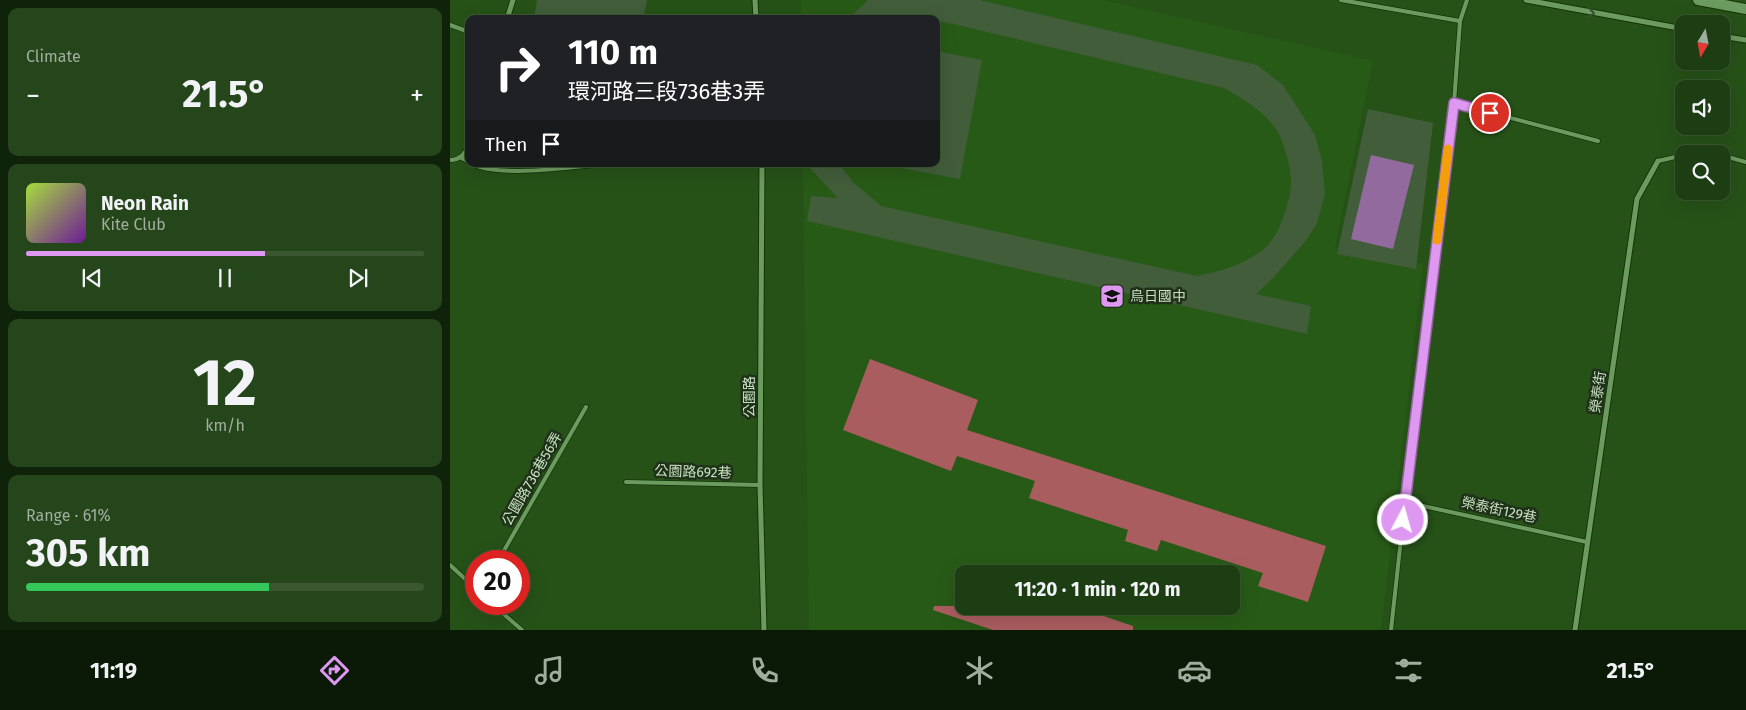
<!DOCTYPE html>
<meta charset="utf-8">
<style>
body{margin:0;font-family:"Fira Sans","Noto Sans TC",sans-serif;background:#25451b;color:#f1f3f6;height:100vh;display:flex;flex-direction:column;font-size:19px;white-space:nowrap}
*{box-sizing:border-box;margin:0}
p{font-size:16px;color:#a0ae9f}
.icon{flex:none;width:28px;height:28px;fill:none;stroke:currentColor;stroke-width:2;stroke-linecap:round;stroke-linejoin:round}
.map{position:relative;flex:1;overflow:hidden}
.drawer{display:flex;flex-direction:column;gap:8px;padding:8px;background:#0f220a;width:450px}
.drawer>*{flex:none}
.top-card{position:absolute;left:15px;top:15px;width:475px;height:152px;border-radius:10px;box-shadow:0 5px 20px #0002,0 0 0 1px #3a5732;background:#202124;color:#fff;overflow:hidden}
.needle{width:32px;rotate:190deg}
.fabs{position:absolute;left:1225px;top:15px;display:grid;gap:10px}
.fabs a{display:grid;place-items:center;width:55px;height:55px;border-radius:10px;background:#1c3e12;box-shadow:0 5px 20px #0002,0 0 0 1px #3a5732;font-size:25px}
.speed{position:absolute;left:15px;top:550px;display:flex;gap:10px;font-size:25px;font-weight:700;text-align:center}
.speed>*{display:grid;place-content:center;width:65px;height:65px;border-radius:50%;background:#1c3e12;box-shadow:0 5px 20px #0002,0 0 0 1px #3a5732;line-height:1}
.speed .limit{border:8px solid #d22;background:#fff;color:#111}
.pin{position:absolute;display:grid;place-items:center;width:42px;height:42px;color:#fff;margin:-21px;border:2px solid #fff;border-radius:50%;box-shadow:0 1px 5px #0007}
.me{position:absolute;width:55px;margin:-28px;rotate:6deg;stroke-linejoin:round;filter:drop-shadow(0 0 4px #0008)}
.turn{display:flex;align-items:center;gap:18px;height:105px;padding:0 20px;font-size:22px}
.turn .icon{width:65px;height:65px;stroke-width:2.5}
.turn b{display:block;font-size:35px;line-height:42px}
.then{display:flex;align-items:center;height:48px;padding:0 20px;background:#0003;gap:10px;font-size:19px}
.big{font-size:38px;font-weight:700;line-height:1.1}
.drawer .card{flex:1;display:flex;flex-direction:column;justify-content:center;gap:8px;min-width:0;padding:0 18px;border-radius:10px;background:#25451b}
.drawer .dial{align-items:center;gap:0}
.dial b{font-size:65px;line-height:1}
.song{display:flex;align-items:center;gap:15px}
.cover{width:60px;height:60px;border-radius:8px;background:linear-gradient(135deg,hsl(80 70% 55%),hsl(280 70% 35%))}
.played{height:5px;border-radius:2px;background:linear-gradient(90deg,#df98f2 60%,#3a5732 60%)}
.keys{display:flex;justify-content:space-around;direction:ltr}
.heat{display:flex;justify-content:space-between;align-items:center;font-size:28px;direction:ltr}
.charge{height:8px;border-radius:4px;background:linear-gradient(90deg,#34c759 61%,#3a5732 0)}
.trip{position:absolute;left:505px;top:565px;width:285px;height:50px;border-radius:10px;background:#1c3e12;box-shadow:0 5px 20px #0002,0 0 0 1px #3a5732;font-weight:700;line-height:50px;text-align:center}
.menu{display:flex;height:80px;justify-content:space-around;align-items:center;background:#0b1907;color:#a0ae9f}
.menu .icon{width:35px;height:35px}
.menu .selected{color:#df98f2}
.menu b{font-size:22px;color:#f1f3f6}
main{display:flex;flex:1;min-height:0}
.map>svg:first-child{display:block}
</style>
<main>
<section class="drawer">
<div class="card"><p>Climate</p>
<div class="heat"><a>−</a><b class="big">21.5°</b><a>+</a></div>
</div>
<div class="card">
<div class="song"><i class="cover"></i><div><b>Neon Rain</b><p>Kite Club</p></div></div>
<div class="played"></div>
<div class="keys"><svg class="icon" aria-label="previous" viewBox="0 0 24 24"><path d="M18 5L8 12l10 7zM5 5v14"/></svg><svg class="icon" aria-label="pause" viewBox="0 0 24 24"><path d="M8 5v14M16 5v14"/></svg><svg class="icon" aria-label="next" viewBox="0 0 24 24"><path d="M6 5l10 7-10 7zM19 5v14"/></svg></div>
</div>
<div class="card dial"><b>12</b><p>km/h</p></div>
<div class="card"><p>Range · 61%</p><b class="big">305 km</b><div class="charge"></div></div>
</section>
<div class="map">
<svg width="1296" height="630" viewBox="0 0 1296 630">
<rect width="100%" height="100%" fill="#265218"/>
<path fill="#285a17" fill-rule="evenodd" d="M351,0H653L923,61L885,247L973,264L931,630H359L353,164H486V19H351ZM514,574H781V606H514Z"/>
<g fill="#425d3a">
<path d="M87,0H197L193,19H84Z"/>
<path d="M418,0H529L807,65L833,85L865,135L872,161L875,194L867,223L858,238L824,277L806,294L861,306L857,334L357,221L361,196L388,198L360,168L359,164H389L403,182L431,206L747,276C772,271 793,265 814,249C829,237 842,198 841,179C840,163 833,137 823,125C809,108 793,99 774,88L486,20V19L471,17L462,19H398Z"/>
<path d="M486,51L532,60L510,179L430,164H486Z"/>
<path d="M918,109L983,123L966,269L887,254Z"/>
</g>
<path fill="#936a9e" d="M921,155L964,165L943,249L901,239Z"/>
<g fill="#aa5d5f">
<path d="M420,359L528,400L517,430L876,546L858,602L808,586L813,573L711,540L707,551L675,541L678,530L579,498L585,481L507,456L501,471L393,430Z"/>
<path d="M484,606H624L683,626V630H543L483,610Z"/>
</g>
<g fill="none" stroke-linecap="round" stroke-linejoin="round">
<g stroke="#143508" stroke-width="5.5">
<g id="lane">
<path d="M891,0L1010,21"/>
<path d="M0,25L19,32"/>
<path d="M1004,103L1148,141"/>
<path d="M1239,154L1254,150L1266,154"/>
<path d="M1271,155L1296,162"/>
<path d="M10,157L19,162"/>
<path d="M0,160C10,160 16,153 19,144"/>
<path d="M1208,161L1234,155"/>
<path d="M22,164C50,178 122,167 155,164"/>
<path d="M176,482L310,485"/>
<path d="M955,502L1137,542"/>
<path d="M48,561L136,407"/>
<path d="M0,565L26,589"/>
<path d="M42,604L72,630"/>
<path d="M941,630L955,502L1004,103L1010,21L1017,0"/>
</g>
</g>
<g stroke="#143508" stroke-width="7">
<g id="street">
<path d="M305,0L306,19"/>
<path d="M1076,0L1234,29"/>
<path d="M57,19L63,0"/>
<path d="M1271,36L1296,40"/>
<path d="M312,164L310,485L314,630"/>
<path d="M1125,630L1187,199L1208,161"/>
</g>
</g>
<g stroke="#143508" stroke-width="12">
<path id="secondary" d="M1248,0L1296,9"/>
</g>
<use href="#lane" stroke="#6c9b5f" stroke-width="4"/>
<use href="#street" stroke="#6c9b5f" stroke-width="5"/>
<use href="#secondary" stroke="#6c9b5f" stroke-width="10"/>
</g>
<defs><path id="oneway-chevron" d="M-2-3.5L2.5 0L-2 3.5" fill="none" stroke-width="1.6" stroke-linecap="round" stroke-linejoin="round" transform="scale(1.25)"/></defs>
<use stroke="#36522e" href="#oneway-chevron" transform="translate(1141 13) rotate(10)"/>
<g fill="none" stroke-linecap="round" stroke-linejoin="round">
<g stroke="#91639d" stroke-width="12">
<path id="route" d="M953,520L1004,103L1040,113"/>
</g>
<use href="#route" stroke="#df98f2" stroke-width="9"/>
<path stroke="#f59e0b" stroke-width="9" d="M987,240L998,149"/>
</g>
<defs>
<g id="school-square" transform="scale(1.25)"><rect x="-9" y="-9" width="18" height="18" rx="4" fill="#df98f2" stroke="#1f3219"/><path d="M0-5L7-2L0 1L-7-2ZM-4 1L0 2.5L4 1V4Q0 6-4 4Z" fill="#111"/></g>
</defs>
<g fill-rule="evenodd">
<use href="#school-square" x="662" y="296"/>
</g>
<g text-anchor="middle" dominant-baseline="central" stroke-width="5" stroke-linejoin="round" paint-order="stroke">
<g font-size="14" fill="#c7e0c0" stroke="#1f3219" text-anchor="start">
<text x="680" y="296">烏日國中</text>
</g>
<g font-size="14" fill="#c7e0c0" stroke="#1f3219">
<text transform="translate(1148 392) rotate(-82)">榮泰街</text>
<text transform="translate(299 397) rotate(-90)">公園路</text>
<text transform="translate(243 472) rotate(2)">公園路692巷</text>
<text transform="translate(82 479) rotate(-60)">公園路736巷56弄</text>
<text transform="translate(1049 510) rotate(12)">榮泰街129巷</text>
</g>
</g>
</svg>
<div class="fabs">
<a><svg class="needle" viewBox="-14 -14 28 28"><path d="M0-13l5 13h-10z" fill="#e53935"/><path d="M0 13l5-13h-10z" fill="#a0ae9f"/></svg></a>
<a><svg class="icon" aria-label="sound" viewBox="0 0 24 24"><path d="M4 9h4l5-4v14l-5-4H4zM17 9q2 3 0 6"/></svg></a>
<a><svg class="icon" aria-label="search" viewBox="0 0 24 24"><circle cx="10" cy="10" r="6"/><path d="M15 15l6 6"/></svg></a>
</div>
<div class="speed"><div class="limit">20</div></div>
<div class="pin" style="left:1040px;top:113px;background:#d93025"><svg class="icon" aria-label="arrive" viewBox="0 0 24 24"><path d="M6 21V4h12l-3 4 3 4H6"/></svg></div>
<svg class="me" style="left:953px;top:520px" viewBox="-20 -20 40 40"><circle r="17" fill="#df98f2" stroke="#fff" stroke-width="3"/><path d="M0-11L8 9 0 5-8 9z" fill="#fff"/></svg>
<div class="trip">11:20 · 1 min · 120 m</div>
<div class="top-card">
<div class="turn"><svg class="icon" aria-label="right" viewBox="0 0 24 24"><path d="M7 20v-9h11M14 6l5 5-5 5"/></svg><div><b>110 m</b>環河路三段736巷3弄</div></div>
<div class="then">Then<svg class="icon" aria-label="arrive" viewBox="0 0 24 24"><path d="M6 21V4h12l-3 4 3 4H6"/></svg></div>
</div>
</div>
</main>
<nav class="menu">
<b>11:19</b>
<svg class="icon selected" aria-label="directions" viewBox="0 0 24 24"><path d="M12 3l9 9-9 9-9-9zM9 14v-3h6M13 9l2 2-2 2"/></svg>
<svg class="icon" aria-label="music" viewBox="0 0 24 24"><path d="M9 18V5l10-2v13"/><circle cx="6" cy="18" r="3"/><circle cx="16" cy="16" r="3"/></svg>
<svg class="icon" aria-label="phone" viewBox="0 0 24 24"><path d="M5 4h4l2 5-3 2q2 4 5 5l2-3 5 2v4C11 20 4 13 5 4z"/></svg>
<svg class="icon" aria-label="climate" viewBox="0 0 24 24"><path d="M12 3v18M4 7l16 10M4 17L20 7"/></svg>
<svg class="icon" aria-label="car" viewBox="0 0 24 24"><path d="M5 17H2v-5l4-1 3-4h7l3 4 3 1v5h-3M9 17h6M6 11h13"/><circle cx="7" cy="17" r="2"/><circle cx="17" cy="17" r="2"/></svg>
<svg class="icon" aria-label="filters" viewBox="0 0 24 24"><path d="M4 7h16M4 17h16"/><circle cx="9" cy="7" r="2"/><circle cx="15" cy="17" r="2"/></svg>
<b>21.5°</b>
</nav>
